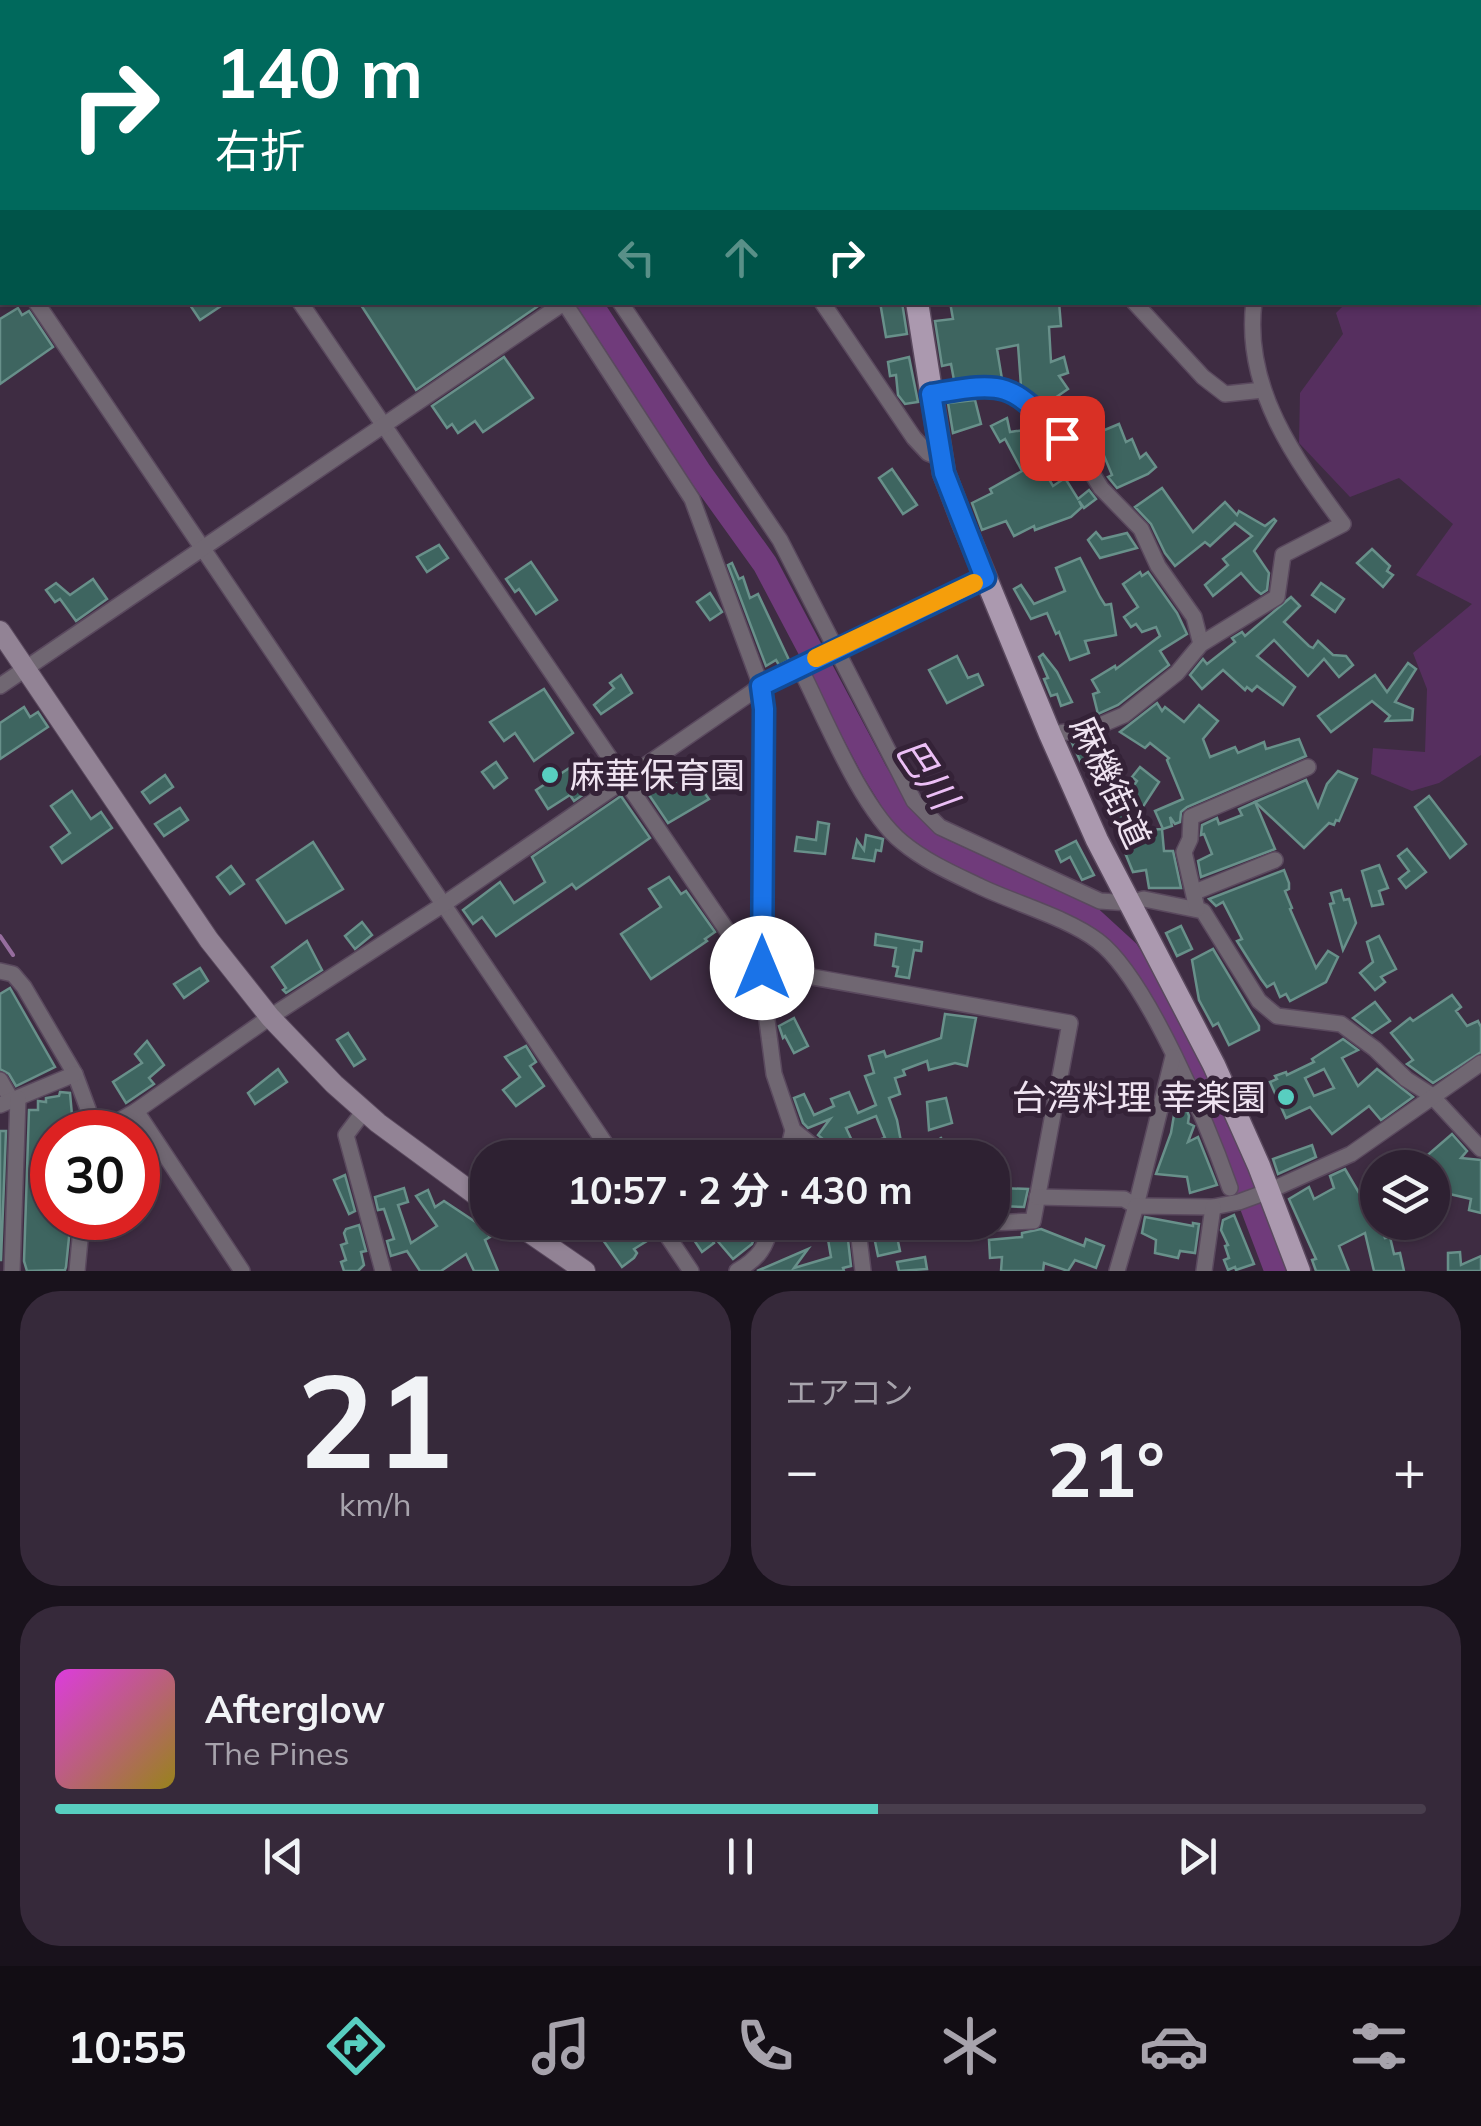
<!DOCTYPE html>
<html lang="ja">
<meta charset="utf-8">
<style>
body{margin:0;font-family:Mulish,"Noto Sans JP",sans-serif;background:#36293a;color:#f1f3f6;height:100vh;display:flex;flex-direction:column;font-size:38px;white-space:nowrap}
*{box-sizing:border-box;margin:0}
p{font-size:32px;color:#a7a3ac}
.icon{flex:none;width:55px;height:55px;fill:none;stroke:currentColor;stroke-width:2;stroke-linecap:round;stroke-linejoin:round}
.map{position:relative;height:1271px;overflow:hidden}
.details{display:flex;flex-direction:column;gap:20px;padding:20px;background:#19121c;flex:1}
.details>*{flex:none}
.banner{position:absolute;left:0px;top:0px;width:1482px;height:305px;box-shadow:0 2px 8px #0004,0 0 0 2px #493e4d;background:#00695c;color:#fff;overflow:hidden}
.fabs{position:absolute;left:1360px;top:1150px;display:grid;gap:20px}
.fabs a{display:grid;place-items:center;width:90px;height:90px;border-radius:50%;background:#2e2132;box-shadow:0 2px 8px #0004,0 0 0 2px #493e4d;font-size:50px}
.speed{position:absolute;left:30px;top:1110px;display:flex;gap:20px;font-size:50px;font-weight:700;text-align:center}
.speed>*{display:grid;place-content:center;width:130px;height:130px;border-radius:50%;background:#2e2132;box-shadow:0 2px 8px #0004,0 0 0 2px #493e4d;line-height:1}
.speed .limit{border:15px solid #d22;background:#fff;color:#111}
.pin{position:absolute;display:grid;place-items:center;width:85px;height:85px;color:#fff;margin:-42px;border-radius:20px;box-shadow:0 5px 15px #0006}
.me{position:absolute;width:110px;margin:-55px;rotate:0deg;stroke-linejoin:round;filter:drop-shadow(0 0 8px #0008)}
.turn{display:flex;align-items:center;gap:35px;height:210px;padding:0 50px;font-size:45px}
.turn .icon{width:130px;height:130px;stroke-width:2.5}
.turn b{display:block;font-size:70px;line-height:85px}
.lanes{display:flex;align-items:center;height:95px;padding:0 50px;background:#0003;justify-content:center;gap:50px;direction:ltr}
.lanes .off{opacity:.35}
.big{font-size:75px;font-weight:700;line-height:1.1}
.details .card{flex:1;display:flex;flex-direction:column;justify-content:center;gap:15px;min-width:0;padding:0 35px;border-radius:40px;background:#36293a}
.details .dial{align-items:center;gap:0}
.dial b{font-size:130px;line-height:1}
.song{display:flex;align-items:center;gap:30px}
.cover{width:120px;height:120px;border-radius:15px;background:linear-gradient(135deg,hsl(300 70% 55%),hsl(50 70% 35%))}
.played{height:10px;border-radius:5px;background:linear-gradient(90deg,#58cec0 60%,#493e4d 60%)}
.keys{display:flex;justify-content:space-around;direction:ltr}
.heat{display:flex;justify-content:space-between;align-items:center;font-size:55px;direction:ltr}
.details .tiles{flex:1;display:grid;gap:20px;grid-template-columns:1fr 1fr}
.card:last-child{grid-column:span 2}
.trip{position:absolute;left:470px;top:1140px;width:540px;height:100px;border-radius:40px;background:#2e2132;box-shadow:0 2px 8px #0004,0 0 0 2px #493e4d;font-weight:700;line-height:100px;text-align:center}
.tab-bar{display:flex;height:160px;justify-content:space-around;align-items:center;background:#120d14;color:#a7a3ac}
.tab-bar .icon{width:70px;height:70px}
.tab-bar .on{color:#58cec0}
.tab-bar b{font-size:45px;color:#f1f3f6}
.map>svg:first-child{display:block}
</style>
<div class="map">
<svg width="1481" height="1271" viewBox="0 0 1481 1271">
<rect width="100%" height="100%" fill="#3e2c42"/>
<path fill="#562f5f" d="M1358,0H1481V755L1439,783L1412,791L1371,774L1373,748L1425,752L1427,689L1413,653L1472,604L1416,575L1453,524L1399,478L1350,497L1299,443L1300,393L1343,334L1336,313L1346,303L1480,302V2Z"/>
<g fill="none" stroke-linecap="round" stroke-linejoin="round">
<path stroke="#966d9e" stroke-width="4" d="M0,936L13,955"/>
<g stroke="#703b7b" stroke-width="25">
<path d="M376,0L378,2"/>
<path d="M589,302L699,472L765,564L875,772L906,822L940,850L1091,919L1127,952L1163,1007L1224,1131L1277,1271"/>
</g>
</g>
<g fill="#3e6560" stroke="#68908a" stroke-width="2.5" fill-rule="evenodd">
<path d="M188,302H227L200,320Z"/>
<path d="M359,302H544L416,390Z"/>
<path d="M880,302H902L907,334L886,337Z"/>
<path d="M950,302H1059L1061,326L1049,327L1051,362L1064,357L1068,373L1059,376L1068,389L1052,400L1042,401L1021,386L1018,345L997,349L1002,379L954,380L951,364L942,366L935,321L953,319Z"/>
<path d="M18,308L22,315L29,311L53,347L0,384V319Z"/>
<path d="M504,357L533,398L483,432L475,421L458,433L452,424L447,428L432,406Z"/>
<path d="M909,357L918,402L905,404L898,395L896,375L890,376L888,362Z"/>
<path d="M975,400L981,424L953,433L948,403Z"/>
<path d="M1007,418L1010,432L1024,430L1034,444L1037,442L1046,461L1040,464L1053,486L1065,478L1078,499L1089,490L1096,499L1084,508L1079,501L1082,507L1071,517L1035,530L1034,526L1014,536L1006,521L982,530L972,503L992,493L990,489L1022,471L1005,439L1000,442L991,426Z"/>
<path d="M1119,424L1126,442L1132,439L1140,458L1146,453L1156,467L1148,474L1117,488L1108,477L1112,475L1095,434Z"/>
<path d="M892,469L917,505L903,514L879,478Z"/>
<path d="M1162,488L1193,532L1225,502L1237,515L1239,511L1265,526L1274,519L1276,521L1254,551L1269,573L1267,590L1261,594L1256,590L1241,573L1213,596L1205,585L1228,565L1223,559L1252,536L1235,523L1210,546L1205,542L1175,566L1165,553L1151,524L1135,507Z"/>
<path d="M1096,532L1102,539L1127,533L1137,548L1100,558L1088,540Z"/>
<path d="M439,545L448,558L427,572L417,557Z"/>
<path d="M1372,549L1390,566L1387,571L1393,575L1383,587L1357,563Z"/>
<path d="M1080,558L1100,597L1105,605L1111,604L1116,635L1085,641L1089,653L1070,660L1059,632L1056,634L1047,613L1031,619L1014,589L1021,585L1034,604L1065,591L1056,568Z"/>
<path d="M531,562L557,600L536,614L519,589L515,592L506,579Z"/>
<path d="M732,563L739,579L743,577L750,598L758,594L789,660L779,665L776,660L766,666L728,565Z"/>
<path d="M1140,572L1142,576L1148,572L1177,613L1187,634L1160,651L1169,665L1118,705L1098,714L1093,694L1099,692L1092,680L1115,666L1116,669L1160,636L1156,627L1142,632L1136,624L1131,627L1124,617L1138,607L1123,584Z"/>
<path d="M93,579L107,599L76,621L60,599L55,602L46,590L56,583L70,595Z"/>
<path d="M1321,583L1344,599L1335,612L1312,595Z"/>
<path d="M710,593L722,612L710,620L697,602Z"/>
<path d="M1291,597L1300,606L1284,622L1309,646L1313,648L1318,641L1333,655L1346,656L1353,665L1339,677L1324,659L1308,676L1274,640L1257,656L1295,687L1283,705L1257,686L1252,691L1247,687L1245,690L1223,670L1202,689L1190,675L1203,659L1207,664L1235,642L1232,638L1242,632L1245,636Z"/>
<path d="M1043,654L1057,672L1072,702L1061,706L1057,694L1051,696L1044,679L1048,678L1039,657Z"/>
<path d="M957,656L968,678L978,674L983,685L947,703L929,670Z"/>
<path d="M1408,663L1416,669L1395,702L1413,709L1412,720L1386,721L1390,716L1372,701L1331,732L1318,716L1375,675L1387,692Z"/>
<path d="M621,675L632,693L601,714L594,705L614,688L610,683Z"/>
<path d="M544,689L573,733L534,761L515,733L504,741L490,722Z"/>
<path d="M1157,703L1162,711L1165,707L1184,722L1199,705L1218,721L1203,739L1210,757L1235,747L1238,753L1264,742L1266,749L1299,739L1306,756L1187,807L1181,812L1180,822L1175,824L1170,817L1172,826L1163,829L1155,811L1183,799L1167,760L1169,758L1150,743L1145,748L1120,732Z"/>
<path d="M24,707L30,717L38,712L48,727L0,759V723Z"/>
<path d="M1102,737L1106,742L1082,765L1072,743H1086Z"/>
<path d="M589,755L606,779L574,801L570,795L548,809L536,790Z"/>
<path d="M681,761L709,799L668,823L641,783L660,769L662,773Z"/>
<path d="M496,762L507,778L494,788L482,772Z"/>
<path d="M1140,767L1159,782L1127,831L1162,829L1164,851H1173L1181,888H1149L1146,870L1133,872L1121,843L1124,842L1110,805L1123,801L1137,781L1132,777Z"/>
<path d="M1338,771L1357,779L1339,821L1336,820L1334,825L1329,823L1304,848L1255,802L1306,780L1318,807L1327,784Z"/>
<path d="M165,775L173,787L150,803L142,792Z"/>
<path d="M72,791L91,819L101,812L112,828L62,863L51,847L70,833L51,806Z"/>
<path d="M621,796L650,838L576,889L572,884L496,936L482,917L473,924L463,910L500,882L514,903L545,882L532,857Z"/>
<path d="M1429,796L1466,844L1450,858L1415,807Z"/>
<path d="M1255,802L1275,849L1201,877L1198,861L1212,854L1204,834L1201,835L1202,825L1217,818L1219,824L1242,815L1239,809Z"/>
<path d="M180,808L188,820L164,836L155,824Z"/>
<path d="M818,822L829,824L825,854L795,851L797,837L816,840Z"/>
<path d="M866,835L883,839L881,851L876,850L874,861L853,858L857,840L864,850Z"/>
<path d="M1076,841L1094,875L1082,880L1070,857L1061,862L1056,851Z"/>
<path d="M313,842L343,889L286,923L257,880Z"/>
<path d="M1407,849L1426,872L1406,888L1399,879L1409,871L1398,856Z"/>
<path d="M1379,865L1388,888L1379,891L1383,904L1372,906L1362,871Z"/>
<path d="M231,866L244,884L230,894L217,877Z"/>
<path d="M1284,870L1289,883V889L1285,891L1292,908L1290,909L1316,968L1328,951L1338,957L1326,982L1290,1001L1286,994L1280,997L1274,983L1267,987L1261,979L1237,941L1242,939L1223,902L1216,906L1209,899Z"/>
<path d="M669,877L681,894L686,891L715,932L705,939L707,941L651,979L621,934L661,907L649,889Z"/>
<path d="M1341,890L1344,900L1349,899L1356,923L1343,950L1330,904L1334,903L1331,893Z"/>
<path d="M362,922L372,935L355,949L345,936Z"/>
<path d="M1181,926L1192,949L1177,956L1166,933Z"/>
<path d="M876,934L922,942L921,951L914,950L909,978L896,976L898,967L893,966L896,948L875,945Z"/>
<path d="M1379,936L1396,969L1381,977L1385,982L1375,990L1360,973L1373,962L1367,942Z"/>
<path d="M307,941L322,970L286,993L283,990L286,988L272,967Z"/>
<path d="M1213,949L1259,1026V1030L1229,1045L1218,1023L1213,1026L1199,1000L1192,960Z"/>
<path d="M200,968L208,981L184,998L174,984Z"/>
<path d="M10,988L55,1067L16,1086L9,1074L0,1069V994Z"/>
<path d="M1452,995L1461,1007L1456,1011L1467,1026L1478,1021L1481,1027V1052L1433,1083L1407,1064L1413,1060L1391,1033L1410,1018L1413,1021Z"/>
<path d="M1375,1002L1390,1021L1372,1033L1353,1018Z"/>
<path d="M945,1014L976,1018L967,1066L955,1063L929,1070L927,1061L903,1070L905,1075L895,1078L900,1094L889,1098L897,1120L904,1158H839L836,1150L818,1135L830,1119L808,1128L803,1123L794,1098L804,1094L814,1115L834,1106L831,1099L849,1092L858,1113L876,1105L865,1076L874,1073L869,1056L884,1051L886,1057L941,1038ZM876,1116L885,1138L855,1147L846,1128Z"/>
<path d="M794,1018L808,1046L794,1053L785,1036L783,1038L779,1026Z"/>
<path d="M348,1033L365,1059L354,1066L337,1040Z"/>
<path d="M1343,1039L1358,1050L1342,1058L1358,1086L1377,1069L1413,1097L1381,1120L1369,1106L1332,1134L1310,1107L1286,1118L1270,1082L1277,1079L1275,1076L1286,1072L1287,1075L1314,1062L1312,1059ZM1324,1069L1334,1088L1314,1096L1305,1078Z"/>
<path d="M147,1041L164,1065L149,1078L154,1084L126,1103L113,1082L142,1063L135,1054Z"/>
<path d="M526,1046L536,1062L530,1066L544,1086L516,1106L503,1090L520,1077L505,1057Z"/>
<path d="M278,1069L287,1082L255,1104L248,1093Z"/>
<path d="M60,1092L70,1093L72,1115H77V1132H52V1139H46L44,1186L46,1201H52V1218H71L66,1267L65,1270L27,1271L24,1261L29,1110H38V1101L46,1102V1098L59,1096Z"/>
<path d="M946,1098L952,1123L929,1130L927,1102Z"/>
<path d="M1176,1103L1185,1105L1189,1116L1188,1123L1194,1126L1188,1142L1198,1137L1217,1185L1190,1193L1187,1177L1156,1174L1171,1133Z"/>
<path d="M0,1131H6L1,1260H0Z"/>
<path d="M1452,1134L1467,1151L1461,1158L1481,1160V1213L1469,1210L1471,1199L1432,1190V1168L1423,1159Z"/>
<path d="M941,1138L956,1158H931L930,1146Z"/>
<path d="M1312,1145L1316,1157L1278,1174L1273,1159Z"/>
<path d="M1345,1169L1362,1198L1374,1213L1376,1211L1378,1222L1385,1238L1390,1237L1394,1254L1400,1253L1404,1271H1374L1365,1233L1339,1246L1349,1271H1316L1312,1260L1316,1259L1289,1199L1309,1187L1314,1199L1334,1188L1330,1176Z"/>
<path d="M345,1175L355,1211L349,1214L334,1180Z"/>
<path d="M404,1188L408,1202L398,1205L411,1243L437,1226L416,1196L428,1190L435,1207L444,1201L483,1227L490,1237L485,1240L498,1271H474L466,1254L441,1271H420L407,1251L391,1256L387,1241L394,1239L384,1209L378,1210L375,1197Z"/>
<path d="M1000,1188L1028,1189L1024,1207L1000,1206Z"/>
<path d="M1234,1215L1254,1264L1236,1270L1235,1267L1228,1270L1224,1260L1229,1258L1225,1246L1228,1245L1221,1230L1223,1220Z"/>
<path d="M1145,1217L1193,1226V1223L1199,1224L1195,1253L1180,1251L1178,1258L1155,1253L1156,1240L1142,1233Z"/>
<path d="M629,1222H647L652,1233L648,1236L650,1239L634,1249L637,1253L634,1258L622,1267L603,1240Z"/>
<path d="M682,1222H700L714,1243L702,1252Z"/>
<path d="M735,1222L760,1223L752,1244L733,1259L715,1238Z"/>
<path d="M825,1222H846L851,1266L843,1268L844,1271H757L808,1249L794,1268L831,1257Z"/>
<path d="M871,1222H894L900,1251L878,1256Z"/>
<path d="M359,1225L366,1251L361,1252L364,1265L358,1271H344L341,1262L346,1260L341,1245L347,1243L344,1233L346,1229Z"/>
<path d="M1041,1229L1084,1246L1086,1239L1104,1246L1096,1268L1075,1260L1068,1271L1044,1263L1043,1271H1001L1002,1257L990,1258L989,1240L1022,1237V1233Z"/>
<path d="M1460,1252L1461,1265L1481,1256V1271H1448V1253Z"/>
<path d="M925,1257L927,1269L899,1271L897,1262Z"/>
</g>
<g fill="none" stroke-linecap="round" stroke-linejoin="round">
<g stroke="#5a495e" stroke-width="18">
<g id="street">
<path d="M94,0L95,2"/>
<path d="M357,0L359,2"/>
<path d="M412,0L414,2"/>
<path d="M554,0L555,2"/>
<path d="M672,0L674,2"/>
<path d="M749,0V2"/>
<path d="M1343,0L1345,2"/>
<path d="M1402,0L1406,2"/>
<path d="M236,2L239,0"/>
<path d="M1480,108L1481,109"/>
<path d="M0,163L2,161"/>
<path d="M0,250L2,253"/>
<path d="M36,302L615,1158"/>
<path d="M300,302L762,982"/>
<path d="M564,302L692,499L761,686L765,709L762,982L774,1074L793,1130L828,1158"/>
<path d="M620,302L780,540L914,801L940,827L1100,901L1130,903L1144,899L1203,911L1259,1001L1277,1016L1341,1024L1375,1049L1406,1079L1431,1095L1481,1149"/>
<path d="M822,302L914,438L928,453L941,458"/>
<path d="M1134,302L1203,377L1225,394L1263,390"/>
<path d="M931,394L970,389L1006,390L1037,411L1087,465L1101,488L1141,529L1158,566L1194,617L1201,644"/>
<path d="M799,666C824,715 861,809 902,842C926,862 954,874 981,887C1017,904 1068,918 1098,941C1147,978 1209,1128 1230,1188"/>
<path d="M0,686L565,302"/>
<path d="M1050,734L1091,729L1124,715L1177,673L1201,644L1277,597L1283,555L1343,524C1295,459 1243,388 1254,302"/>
<path d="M1195,892L1275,860"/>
<path d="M1197,909L1184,852L1190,839L1191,817L1308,767"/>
<path d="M762,968L1070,1023L1033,1221L990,1223"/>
<path d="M0,971L13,974L24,987L75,1074L88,1109L89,1132"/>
<path d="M0,1080L12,1101"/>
<path d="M0,1105L75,1074"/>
<path d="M136,1111L242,1271"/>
<path d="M364,1111L346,1135L383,1271"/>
<path d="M99,1132L136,1111L270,1017L444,904L761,686L985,578"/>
<path d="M786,1158L793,1130"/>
<path d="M1037,1197L1124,1199L1136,1206L1173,1057"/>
<path d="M658,1222L691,1271"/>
<path d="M857,1222L863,1271"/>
<path d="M12,1271L18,1098"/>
<path d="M77,1271L82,1218"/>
<path d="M737,1271C759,1258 766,1248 772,1222"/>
<path d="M1117,1271L1136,1206L1213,1207L1239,1202L1269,1191L1351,1154L1481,1063"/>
<path d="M1204,1271L1213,1207"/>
</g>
</g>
<g stroke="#5a495e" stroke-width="22">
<g id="secondary">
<path d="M0,631L209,940L270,1017L334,1084L378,1123L488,1204"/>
<path d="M514,1222L585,1271"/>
</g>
</g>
<g stroke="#5a495e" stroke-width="25">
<g id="primary">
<path d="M864,0L865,2"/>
<path d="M917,302L944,473L962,520L1050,734L1097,840L1214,1065L1259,1166L1299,1271"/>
</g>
</g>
<use href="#street" stroke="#706772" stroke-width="15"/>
<use href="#secondary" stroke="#928395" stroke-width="20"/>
<use href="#primary" stroke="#ab99af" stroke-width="22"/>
</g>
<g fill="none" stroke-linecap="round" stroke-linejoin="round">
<g stroke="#114b97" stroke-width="25">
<path id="route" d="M762,968L764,709L761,686L985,578L944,473L931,394C953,391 984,383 1005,390C1027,397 1047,422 1062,438"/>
</g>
<use href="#route" stroke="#1a73e8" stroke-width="18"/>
<path stroke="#f59e0b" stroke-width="18" d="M816,658L974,583"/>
</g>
<g fill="#58cec0" stroke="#342237" stroke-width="4">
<circle cx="550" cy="775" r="10"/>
<circle cx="1286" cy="1097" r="10"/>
</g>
<g text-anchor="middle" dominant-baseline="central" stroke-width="10" stroke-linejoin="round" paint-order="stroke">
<g font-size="35" fill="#efe3f1" stroke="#342237" text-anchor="start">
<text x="570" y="775">麻華保育園</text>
<text x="1266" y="1097" text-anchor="end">台湾料理 幸楽園</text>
</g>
<g font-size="35" fill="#efe3f1" stroke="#342237">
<text transform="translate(1111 782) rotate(65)">麻機街道</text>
</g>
<g font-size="38" font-style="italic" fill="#ecbff6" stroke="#342237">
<text transform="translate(927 773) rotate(56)">巴川</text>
</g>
</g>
</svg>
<div class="fabs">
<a><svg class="icon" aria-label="layers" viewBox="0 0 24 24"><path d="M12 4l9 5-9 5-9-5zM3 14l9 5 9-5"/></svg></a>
</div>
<div class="speed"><div class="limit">30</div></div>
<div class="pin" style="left:1062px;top:438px;background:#d93025"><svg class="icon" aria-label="arrive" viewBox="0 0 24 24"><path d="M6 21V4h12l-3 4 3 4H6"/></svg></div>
<svg class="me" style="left:762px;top:968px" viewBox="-20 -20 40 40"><circle r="19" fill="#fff"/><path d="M0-13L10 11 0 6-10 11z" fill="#1a73e8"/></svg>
<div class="trip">10:57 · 2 分 · 430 m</div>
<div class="banner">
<div class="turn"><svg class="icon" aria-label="right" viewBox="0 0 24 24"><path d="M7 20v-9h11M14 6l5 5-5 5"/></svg><div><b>140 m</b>右折</div></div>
<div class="lanes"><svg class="icon off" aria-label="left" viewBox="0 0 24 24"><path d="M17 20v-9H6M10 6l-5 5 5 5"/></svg><svg class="icon off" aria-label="ahead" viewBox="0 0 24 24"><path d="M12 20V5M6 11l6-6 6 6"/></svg><svg class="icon" aria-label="right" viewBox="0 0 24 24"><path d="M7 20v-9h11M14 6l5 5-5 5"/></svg></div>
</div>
</div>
<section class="details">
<div class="tiles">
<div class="card dial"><b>21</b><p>km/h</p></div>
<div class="card"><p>エアコン</p>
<div class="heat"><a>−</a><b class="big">21°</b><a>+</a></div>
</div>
<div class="card">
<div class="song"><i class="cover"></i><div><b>Afterglow</b><p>The Pines</p></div></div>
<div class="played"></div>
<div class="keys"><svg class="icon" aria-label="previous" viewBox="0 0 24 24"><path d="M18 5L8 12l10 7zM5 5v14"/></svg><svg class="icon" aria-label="pause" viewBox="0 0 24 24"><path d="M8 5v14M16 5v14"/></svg><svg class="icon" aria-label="next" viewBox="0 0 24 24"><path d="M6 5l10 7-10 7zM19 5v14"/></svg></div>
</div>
</div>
</section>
<nav class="tab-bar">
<b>10:55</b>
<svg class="icon on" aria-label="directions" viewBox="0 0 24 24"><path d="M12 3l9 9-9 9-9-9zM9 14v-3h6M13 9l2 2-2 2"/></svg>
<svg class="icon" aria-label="music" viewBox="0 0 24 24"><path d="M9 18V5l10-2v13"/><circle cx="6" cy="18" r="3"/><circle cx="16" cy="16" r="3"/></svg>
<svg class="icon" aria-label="phone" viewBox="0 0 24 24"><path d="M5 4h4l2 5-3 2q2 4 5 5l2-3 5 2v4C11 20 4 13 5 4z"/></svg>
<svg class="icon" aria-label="climate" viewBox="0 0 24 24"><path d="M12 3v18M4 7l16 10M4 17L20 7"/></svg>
<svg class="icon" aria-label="car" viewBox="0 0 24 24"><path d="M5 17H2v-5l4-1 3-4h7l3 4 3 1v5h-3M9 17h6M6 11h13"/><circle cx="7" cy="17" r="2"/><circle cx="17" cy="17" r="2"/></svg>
<svg class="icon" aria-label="filters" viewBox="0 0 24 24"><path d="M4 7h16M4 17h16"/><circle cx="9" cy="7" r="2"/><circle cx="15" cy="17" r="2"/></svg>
</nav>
